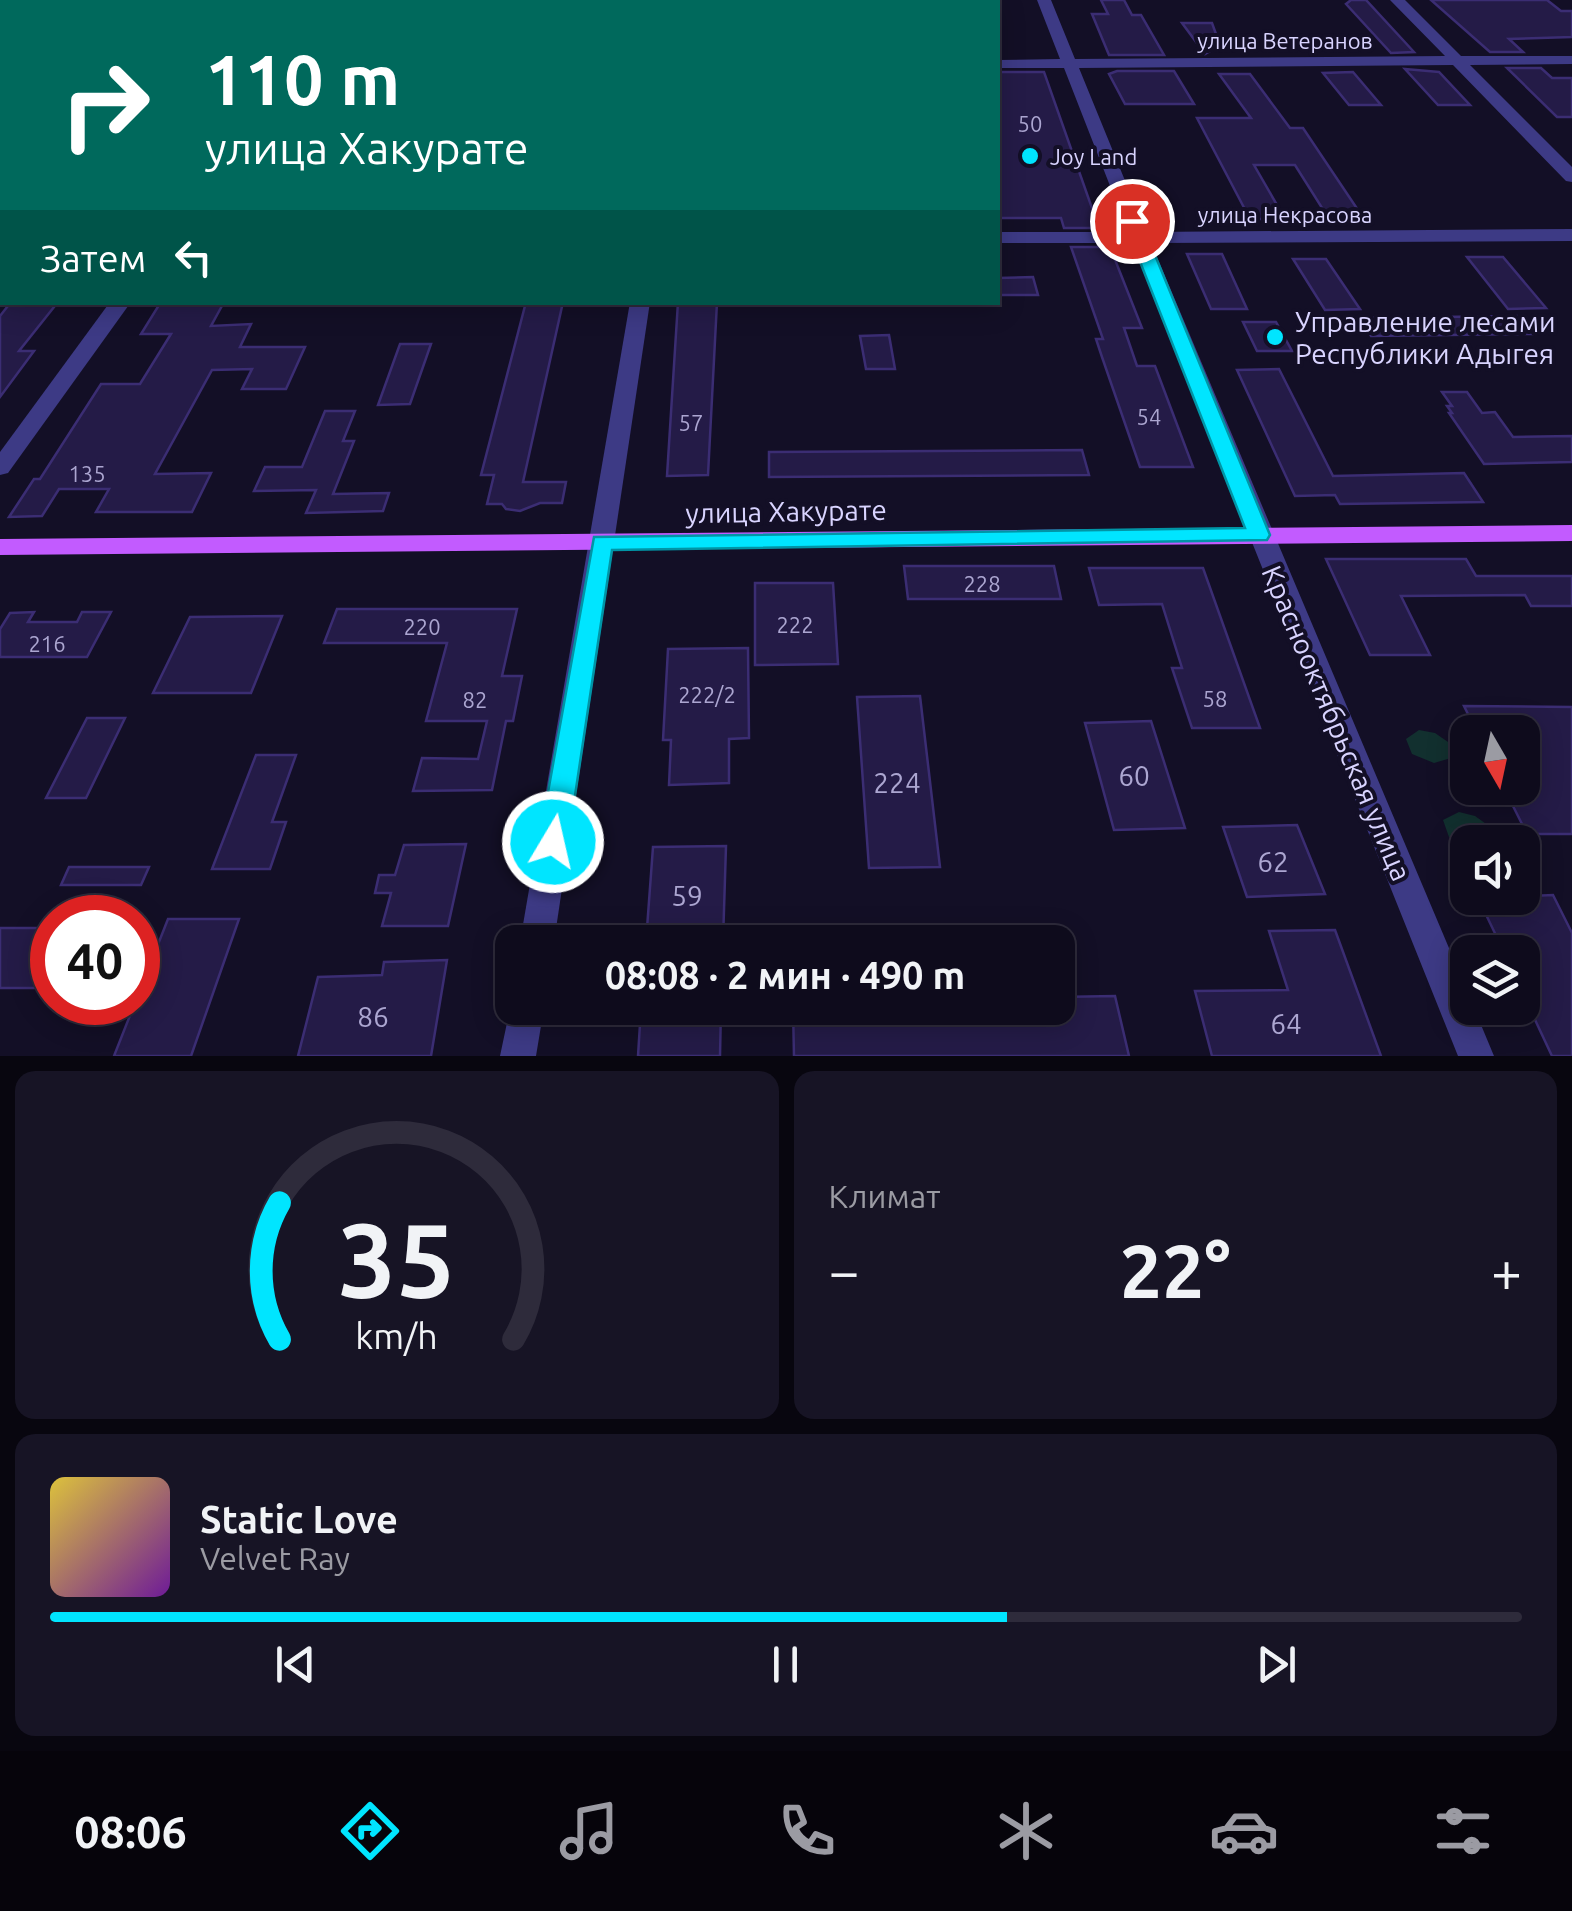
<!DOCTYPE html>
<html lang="ru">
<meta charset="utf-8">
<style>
body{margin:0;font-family:Ubuntu,sans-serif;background:#171425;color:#f1f3f6;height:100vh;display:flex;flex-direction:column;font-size:38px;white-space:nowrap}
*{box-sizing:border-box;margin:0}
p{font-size:32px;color:#9b9ba3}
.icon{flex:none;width:55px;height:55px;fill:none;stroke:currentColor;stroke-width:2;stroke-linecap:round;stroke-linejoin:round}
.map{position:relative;height:1056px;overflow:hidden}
.drawer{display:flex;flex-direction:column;gap:15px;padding:15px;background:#08060f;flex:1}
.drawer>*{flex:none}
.banner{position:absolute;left:0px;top:0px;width:1000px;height:305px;box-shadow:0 5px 25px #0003,0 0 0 2px #2e2b3b;background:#00695c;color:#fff;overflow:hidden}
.needle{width:65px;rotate:171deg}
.fabs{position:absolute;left:1450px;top:715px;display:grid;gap:20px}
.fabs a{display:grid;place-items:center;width:90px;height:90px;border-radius:20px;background:#0e0b1c;box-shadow:0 5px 25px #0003,0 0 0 2px #2e2b3b;font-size:50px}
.speed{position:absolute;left:30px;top:895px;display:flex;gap:20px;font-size:50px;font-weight:700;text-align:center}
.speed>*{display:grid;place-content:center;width:130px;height:130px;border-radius:50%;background:#0e0b1c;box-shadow:0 5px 25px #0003,0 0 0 2px #2e2b3b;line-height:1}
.speed .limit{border:15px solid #d22;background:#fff;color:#111}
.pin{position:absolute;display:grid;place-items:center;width:85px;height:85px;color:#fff;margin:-42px;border:5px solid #fff;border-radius:50%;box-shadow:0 2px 10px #0007}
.me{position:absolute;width:110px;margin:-55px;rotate:9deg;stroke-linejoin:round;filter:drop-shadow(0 0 8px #0008)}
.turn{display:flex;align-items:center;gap:35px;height:210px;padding:0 40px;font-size:45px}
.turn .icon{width:130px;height:130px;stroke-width:2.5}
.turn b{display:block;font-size:70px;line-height:85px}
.then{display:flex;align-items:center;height:95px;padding:0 40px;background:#0003;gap:20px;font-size:38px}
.big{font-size:75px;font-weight:600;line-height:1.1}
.drawer .card{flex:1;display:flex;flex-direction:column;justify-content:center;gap:15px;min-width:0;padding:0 35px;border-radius:20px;background:#171425}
.drawer .dial{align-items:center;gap:0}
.dial svg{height:260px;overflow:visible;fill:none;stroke:#2e2b3b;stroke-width:7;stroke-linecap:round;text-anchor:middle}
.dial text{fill:#f1f3f6;stroke:none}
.song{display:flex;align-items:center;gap:30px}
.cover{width:120px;height:120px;border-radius:15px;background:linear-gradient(135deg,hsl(50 70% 55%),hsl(280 70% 35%))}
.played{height:10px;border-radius:5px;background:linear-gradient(90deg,#00e5ff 65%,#2e2b3b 65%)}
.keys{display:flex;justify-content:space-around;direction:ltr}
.heat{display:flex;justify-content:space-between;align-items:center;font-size:55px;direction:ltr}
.drawer .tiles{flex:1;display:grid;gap:15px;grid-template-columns:1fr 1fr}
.card:last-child{grid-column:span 2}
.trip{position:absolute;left:495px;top:925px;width:580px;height:100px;border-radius:20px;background:#0e0b1c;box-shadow:0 5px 25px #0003,0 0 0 2px #2e2b3b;font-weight:600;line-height:100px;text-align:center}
.menu{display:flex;height:160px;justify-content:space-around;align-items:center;background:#06040b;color:#9b9ba3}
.menu .icon{width:70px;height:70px}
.menu .on{color:#00e5ff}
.menu b{font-size:45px;color:#f1f3f6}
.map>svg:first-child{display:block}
</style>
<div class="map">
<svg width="1572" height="1056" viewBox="0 0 1572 1056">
<rect width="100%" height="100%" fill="#130f26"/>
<g fill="#12302f">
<path d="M1419,730L1435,733L1448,742L1451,758L1434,763L1412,754L1406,739Z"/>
<path d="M1459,812L1475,816L1489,826L1491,842H1468L1467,847L1449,837L1443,820Z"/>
</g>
<g fill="#241b47" stroke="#3b2d73" stroke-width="2.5">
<path d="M1101,0H1124L1132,15H1141L1164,55H1109L1092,14H1108Z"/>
<path d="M1351,0H1366L1414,52L1391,53L1346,4Z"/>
<path d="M1431,0H1547L1561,11H1572V37L1509,39L1523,52H1490Z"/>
<path d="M1182,23H1212L1220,45L1205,54Z"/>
<path d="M1507,68H1541L1552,78H1572V117H1557Z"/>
<path d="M1405,69L1439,72L1470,105H1438Z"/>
<path d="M1117,71H1174L1194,104H1125L1109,74Z"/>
<path d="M998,72H1044L1099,228H1064L1061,218H998Z"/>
<path d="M1353,72L1381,105H1349L1323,73Z"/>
<path d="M1219,74H1250L1290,128H1303L1364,219H1329L1295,165H1254L1285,219H1250L1197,118H1251Z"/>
<path d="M1071,247H1105L1107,252H1112L1142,328H1124L1137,366H1155L1193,467H1140L1102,357L1096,339H1103Z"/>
<path d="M1187,254H1222L1247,309H1211Z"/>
<path d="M1467,257H1503L1546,308L1508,309Z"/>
<path d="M1293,259H1326L1360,309L1325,310Z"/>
<path d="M1033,277L1038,295H998V278Z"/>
<path d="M11,302H58L19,351H34L0,397V316Z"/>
<path d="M526,302H563L523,482H566L562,503H540L520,511L506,509L502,504H487L494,475H481Z"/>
<path d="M678,302H717L708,475L667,476Z"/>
<path d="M223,304L211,326L251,324L240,347H305L286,389H242L252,369L212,370L155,474L211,473L192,512H96L109,489H59L42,516L9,517L34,479H40L101,384H140L171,334H141L159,305Z"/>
<path d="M1517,316L1532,334L1371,336L1360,318Z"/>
<path d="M1243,322H1276L1292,351H1257Z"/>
<path d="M889,335L895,369H866L860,336Z"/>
<path d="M400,344H431L410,404L378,405Z"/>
<path d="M1279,369L1333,476L1464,473L1483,502L1340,504L1335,495L1295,496L1237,370Z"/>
<path d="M1442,392H1467L1482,413L1495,412L1513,437L1572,436V462L1484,464L1449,413H1452L1447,406H1452Z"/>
<path d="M325,411H355L343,441H354L333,494L389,493L383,511L306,513L316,490L254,491L265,467H302Z"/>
<path d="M1082,450L1089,475L769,477V452Z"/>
<path d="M1326,559H1466L1476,576H1572V606H1531L1525,595L1401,596L1430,655H1370Z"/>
<path d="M904,566H1054L1061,599H908Z"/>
<path d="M1089,568H1203L1260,728H1192L1172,668H1182L1162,604L1099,605Z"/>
<path d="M755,583H833L838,664L755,665Z"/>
<path d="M337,609H517L502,676H522L513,721H506L492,790L413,791L422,758L478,759L487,721H426L447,643H324Z"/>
<path d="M34,612L28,622H77L82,612H111L87,657H0V629L10,613Z"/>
<path d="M282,616L251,693H153L190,617Z"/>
<path d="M748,648L749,738L729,739V783L669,785L671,740H663L668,649Z"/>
<path d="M920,696L940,867L869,868L857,697Z"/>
<path d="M1464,706L1572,707V834H1527L1504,788H1522V732H1477Z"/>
<path d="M87,718H125L86,798H46Z"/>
<path d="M1151,721L1185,828L1114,830L1085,723Z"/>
<path d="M256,755H296L272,822H286L270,869H212Z"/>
<path d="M1297,825L1325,894L1247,897L1223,827Z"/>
<path d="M466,844L448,926H382L391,893H375L379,875H395L404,845Z"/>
<path d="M726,846L723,942H646L653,847Z"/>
<path d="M69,867H149L141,885H61Z"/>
<path d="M1553,895L1572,933V1056H1552L1522,992V952H1504L1478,898Z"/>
<path d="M168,919H239L191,1056H114Z"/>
<rect x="0" y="928" width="52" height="60"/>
<path d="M1335,930L1381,1056H1212L1195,991L1288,990L1269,931Z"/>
<path d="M447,960L431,1056H298L318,977L382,975L384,962Z"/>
<path d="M1115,996L1129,1056H794L793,1008H1058V997Z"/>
<path d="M641,1008H721L720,1056H638Z"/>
</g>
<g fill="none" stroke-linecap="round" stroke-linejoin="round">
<g fill="#3d3a85" fill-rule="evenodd">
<path d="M684,0H698V2H685Z"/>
<path d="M1037,0H1051L1075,59L1445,56L1390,0H1405L1461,56H1572V64L1470,65L1572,167V182L1566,181L1453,65L1079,68L1146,232L1572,229V241L1151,243L1468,993V1008H1474L1494,1056H1458L1132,243H998V232H1128L1064,68H998V60L1060,59Z"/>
<path d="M0,64L2,65V73L0,74Z"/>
<rect x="0" y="239" width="2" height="12"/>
<path d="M110,302H131L8,473L0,475V452Z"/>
<path d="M630,302H650L554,942H520Z"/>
<path d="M512,999V1008H544L536,1056H500Z"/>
</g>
<path fill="#c25bff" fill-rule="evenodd" d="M1572,525V541L0,555V539Z"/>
</g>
<path fill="#00e5ff" stroke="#0095a6" stroke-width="2.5" d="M1132,216L1141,221L1270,535L1267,540L612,550L568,842L563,850L553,853L543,850L539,842L594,537L1245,528L1124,221Z"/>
<g fill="#00e5ff" stroke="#130f26" stroke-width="4">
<circle cx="1030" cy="156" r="10"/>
<circle cx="1275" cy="337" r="10"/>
</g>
<g text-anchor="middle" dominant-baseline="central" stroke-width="8" stroke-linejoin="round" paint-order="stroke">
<g font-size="22" fill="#d9d4ff" stroke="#130f26">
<text x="1285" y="40">улица Ветеранов</text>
<text x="1285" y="214">улица Некрасова</text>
</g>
<g font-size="22" fill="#aca6d1">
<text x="1030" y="123">50</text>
<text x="1149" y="416">54</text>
<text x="691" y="422">57</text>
<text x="87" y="473">135</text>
<text x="982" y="583">228</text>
<text x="795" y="624">222</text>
<text x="422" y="626">220</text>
<text x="47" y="643">216</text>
<text x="707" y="694">222/2</text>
<text x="1215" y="698">58</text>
<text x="475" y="699">82</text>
</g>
<g font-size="22" fill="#d9d4ff" stroke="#130f26" text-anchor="start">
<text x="1050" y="156">Joy Land</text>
</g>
<g font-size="28" fill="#d9d4ff" stroke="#130f26" text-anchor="start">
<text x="1295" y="321">Управление лесами<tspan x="1295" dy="32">Республики Адыгея</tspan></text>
</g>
<g font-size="28" fill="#d9d4ff" stroke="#130f26">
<text transform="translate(786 511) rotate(-1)">улица Хакурате</text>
<text transform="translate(1337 723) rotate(67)">Краснооктябрьская улица</text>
</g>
<g font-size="28" fill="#aca6d1">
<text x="1134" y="775">60</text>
<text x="897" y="782">224</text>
<text x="1273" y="861">62</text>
<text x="687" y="895">59</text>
<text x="373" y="1016">86</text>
<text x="1286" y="1023">64</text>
</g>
</g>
</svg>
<div class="fabs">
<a><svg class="needle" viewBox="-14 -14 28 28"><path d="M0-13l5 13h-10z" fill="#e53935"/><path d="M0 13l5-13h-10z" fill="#9b9ba3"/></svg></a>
<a><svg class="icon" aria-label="sound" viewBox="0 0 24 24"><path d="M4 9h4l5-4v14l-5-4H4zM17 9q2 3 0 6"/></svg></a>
<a><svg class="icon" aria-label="layers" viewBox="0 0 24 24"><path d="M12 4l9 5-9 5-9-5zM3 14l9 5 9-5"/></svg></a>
</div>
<div class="speed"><div class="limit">40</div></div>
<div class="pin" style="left:1132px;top:221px;background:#d93025"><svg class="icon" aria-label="arrive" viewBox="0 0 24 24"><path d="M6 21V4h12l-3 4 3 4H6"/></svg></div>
<svg class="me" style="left:553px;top:842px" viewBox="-20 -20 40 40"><circle r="17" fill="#00e5ff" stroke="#fff" stroke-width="3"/><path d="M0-11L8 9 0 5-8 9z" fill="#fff"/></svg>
<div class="trip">08:08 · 2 мин · 490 m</div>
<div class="banner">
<div class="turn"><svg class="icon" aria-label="right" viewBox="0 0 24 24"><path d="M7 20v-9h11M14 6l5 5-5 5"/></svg><div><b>110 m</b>улица Хакурате</div></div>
<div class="then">Затем<svg class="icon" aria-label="left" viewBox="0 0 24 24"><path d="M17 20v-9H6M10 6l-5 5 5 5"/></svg></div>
</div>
</div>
<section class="drawer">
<div class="tiles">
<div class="card dial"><svg viewBox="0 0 100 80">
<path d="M14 69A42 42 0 1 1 86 69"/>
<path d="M14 69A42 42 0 0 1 14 27" stroke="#00e5ff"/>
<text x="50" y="56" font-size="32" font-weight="700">35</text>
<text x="50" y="72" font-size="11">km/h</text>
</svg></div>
<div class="card"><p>Климат</p>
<div class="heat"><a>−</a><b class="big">22°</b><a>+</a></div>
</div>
<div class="card">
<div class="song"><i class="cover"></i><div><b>Static Love</b><p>Velvet Ray</p></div></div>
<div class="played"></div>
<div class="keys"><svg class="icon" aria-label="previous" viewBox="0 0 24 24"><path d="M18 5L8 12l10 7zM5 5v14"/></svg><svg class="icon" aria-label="pause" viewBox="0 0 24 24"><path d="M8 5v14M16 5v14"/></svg><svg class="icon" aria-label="next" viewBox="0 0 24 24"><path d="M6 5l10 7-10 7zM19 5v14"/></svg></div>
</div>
</div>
</section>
<nav class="menu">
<b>08:06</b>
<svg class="icon on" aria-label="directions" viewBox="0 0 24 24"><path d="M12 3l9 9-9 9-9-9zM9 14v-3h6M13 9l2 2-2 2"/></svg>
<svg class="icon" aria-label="music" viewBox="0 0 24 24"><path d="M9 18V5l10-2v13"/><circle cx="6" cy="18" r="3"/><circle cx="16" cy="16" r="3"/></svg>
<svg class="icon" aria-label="phone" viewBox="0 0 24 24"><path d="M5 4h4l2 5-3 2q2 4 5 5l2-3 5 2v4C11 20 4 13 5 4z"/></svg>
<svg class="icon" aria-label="climate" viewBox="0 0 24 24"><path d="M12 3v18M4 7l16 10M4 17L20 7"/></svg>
<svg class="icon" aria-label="car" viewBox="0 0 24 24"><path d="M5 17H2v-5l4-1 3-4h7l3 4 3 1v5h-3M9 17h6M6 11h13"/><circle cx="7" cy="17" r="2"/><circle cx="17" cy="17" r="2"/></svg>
<svg class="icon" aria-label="filters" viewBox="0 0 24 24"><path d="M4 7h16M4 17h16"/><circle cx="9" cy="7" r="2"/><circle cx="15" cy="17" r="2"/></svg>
</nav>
